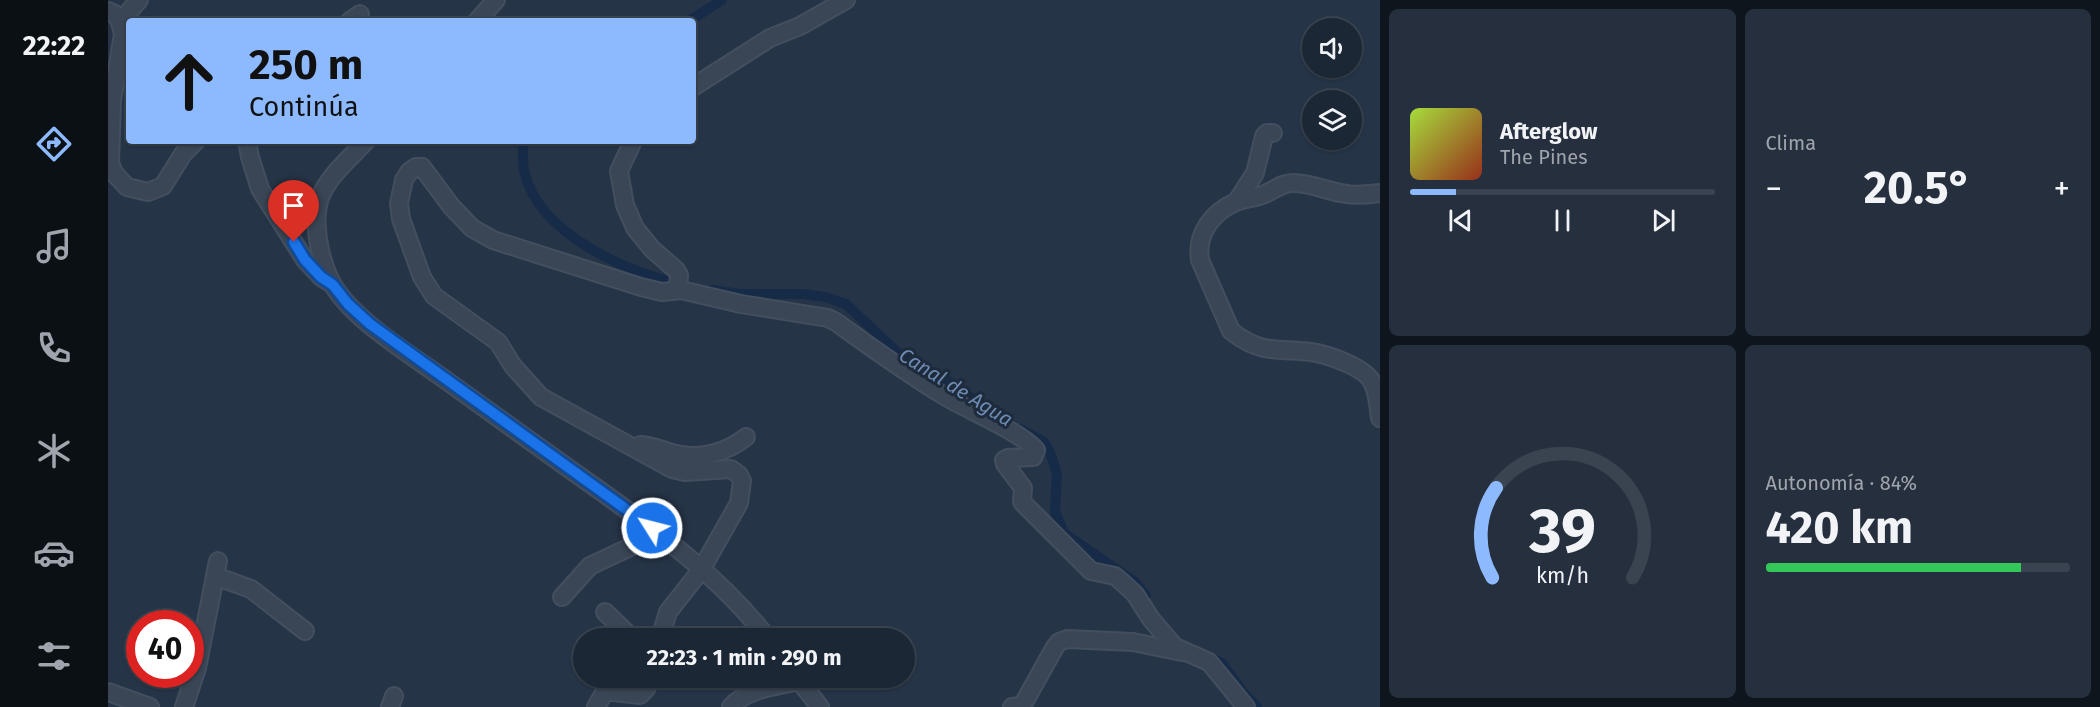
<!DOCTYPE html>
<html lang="es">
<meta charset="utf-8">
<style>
body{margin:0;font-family:"Fira Sans",sans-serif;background:#252f3d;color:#f1f3f6;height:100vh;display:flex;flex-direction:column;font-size:22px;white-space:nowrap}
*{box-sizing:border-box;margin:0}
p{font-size:20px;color:#a0a5ad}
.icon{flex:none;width:33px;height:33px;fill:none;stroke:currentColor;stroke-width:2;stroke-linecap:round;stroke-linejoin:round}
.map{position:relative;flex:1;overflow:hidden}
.side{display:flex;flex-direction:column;gap:9px;padding:9px;background:#0f151d;width:720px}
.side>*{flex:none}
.banner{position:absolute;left:18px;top:18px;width:570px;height:126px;border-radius:6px;box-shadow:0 2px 4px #0004,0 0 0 2px #3a4450;background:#8dbaff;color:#111;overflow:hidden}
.tools{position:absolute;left:1194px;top:18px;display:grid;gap:12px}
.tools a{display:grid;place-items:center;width:60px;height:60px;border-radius:50%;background:#1c2735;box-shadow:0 2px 4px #0004,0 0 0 2px #3a4450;font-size:30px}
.speed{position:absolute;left:18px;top:610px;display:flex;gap:12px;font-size:30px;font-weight:700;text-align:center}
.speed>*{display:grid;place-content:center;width:78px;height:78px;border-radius:50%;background:#1c2735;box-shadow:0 2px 4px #0004,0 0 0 2px #3a4450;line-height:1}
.speed .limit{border:9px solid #d22;background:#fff;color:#111}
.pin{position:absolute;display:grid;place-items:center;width:51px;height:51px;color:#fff;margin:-62px -26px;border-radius:50% 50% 50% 0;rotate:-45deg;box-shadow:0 0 6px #0007}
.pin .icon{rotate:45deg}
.me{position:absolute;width:66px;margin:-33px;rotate:306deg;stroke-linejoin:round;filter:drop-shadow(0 0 4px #0008)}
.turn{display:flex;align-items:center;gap:21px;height:126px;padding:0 24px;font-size:27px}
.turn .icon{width:78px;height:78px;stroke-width:2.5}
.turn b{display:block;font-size:42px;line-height:51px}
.big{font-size:45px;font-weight:700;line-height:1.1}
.side .widget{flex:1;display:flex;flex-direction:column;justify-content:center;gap:9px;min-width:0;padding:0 21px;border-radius:9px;background:#252f3d}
.side .dial{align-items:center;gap:0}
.dial svg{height:156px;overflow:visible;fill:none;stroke:#3a4450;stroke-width:7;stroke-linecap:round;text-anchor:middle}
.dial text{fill:#f1f3f6;stroke:none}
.song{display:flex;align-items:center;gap:18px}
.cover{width:72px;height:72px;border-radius:9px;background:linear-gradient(135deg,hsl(80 70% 55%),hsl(10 70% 35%))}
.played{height:6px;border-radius:3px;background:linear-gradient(90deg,#8dbaff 15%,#3a4450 15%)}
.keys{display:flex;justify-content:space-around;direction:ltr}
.heat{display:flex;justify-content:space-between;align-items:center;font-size:33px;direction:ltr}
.charge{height:9px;border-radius:4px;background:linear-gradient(90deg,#34c759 84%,#3a4450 0)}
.side .tiles{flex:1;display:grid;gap:9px;grid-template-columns:repeat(2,1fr)}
.trip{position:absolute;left:465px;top:628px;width:342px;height:60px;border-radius:30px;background:#1c2735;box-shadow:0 2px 4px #0004,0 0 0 2px #3a4450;font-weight:700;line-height:60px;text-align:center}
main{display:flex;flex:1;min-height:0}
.tab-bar{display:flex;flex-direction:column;width:108px;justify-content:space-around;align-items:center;background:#0b1015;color:#a0a5ad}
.tab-bar .icon{width:42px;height:42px}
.tab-bar .selected{color:#8dbaff}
.tab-bar b{font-size:27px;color:#f1f3f6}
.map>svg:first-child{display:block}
</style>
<main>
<nav class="tab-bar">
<b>22:22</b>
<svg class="icon selected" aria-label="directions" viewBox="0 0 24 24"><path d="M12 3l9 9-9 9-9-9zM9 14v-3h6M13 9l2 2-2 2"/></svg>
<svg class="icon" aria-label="music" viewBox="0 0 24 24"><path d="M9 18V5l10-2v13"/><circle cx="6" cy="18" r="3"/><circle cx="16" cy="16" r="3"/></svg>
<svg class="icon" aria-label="phone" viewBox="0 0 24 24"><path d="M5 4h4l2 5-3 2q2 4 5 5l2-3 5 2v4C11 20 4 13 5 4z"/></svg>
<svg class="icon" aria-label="climate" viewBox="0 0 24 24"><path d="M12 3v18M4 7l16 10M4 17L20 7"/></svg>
<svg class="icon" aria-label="car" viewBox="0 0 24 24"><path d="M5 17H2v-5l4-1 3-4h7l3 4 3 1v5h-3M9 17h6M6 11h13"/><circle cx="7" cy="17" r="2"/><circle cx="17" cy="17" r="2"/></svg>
<svg class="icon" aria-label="filters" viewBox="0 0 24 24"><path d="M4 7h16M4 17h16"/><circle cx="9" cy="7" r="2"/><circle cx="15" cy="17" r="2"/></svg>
</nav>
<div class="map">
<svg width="1272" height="707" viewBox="0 0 1272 707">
<rect width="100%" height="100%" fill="#253447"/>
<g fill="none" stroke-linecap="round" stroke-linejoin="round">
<g stroke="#162b47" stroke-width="10">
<path d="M581,21L614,0"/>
<path d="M415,141C415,151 414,164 417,174C432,234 519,273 574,284"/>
<path d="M604,290L631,294H695L717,297L738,304L794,357L840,381L888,416"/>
<path d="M912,429L936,442L942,452L949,474L947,512L956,533L1027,582L1038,596"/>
<path d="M1100,657L1114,663L1134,691L1149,707"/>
</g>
<g stroke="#434f5f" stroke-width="20">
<g id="minor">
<path d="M0,11L7,14L12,22L15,34L4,101L2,163L6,173L19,187L40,192L55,186L75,154L88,141"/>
<path d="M242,21L252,14"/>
<path d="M369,21L388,0"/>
<path d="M12,22L31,0"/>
<path d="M585,87L662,38L692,26L738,0"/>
<path d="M139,141L142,157L152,189L197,260L213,277L224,284"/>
<path d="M258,141C243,157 224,173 214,193C202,218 212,262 225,285C246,321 305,356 339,381C388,416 437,452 487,487C547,530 615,579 660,639"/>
<path d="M525,141L511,171L517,205L527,228L544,249L568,270L571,275L570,287L573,290"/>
<path d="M1272,193C1262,194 1250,196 1239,194C1221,192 1204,183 1185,183C1174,183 1168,189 1159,193C1150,198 1138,198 1128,202C1104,212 1088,234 1092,260L1123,331C1133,339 1144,345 1156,348C1172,351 1187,350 1203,352C1218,354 1257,367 1264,382C1270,392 1270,406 1272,418"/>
<path d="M1129,201L1147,173L1156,136L1159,133H1165"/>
<path d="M532,445C543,445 556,451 568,454C593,460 619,452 638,437"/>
<path d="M107,576L143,589L197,631"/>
<path d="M454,597L482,566L537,540L544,528"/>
<path d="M497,612L525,639"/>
<path d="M552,639L560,612L593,570L631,503L634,481L631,475L623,469L577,472L564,469L433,397L405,366L390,342L326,296L314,277L293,219L291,203L296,180L301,172L308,167H314L343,206L364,228L385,240L533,287L554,292L573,290L633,304L720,318L728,322C764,348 801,375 840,398C862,411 913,432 928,450L925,457L900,458L896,460L897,464L915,488L914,502L983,571L1007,576L1014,582L1027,594L1043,619L1067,647L1101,662L1138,707"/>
<path d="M689,678L712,707"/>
<path d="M0,692L42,707"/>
<path d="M76,707L89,668L110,561"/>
<path d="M282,707L286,696"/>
<path d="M488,707L497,691L532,695L538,689L543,678"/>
<path d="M623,707C637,689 670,686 691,681"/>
<path d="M904,707L914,706L947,647L951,642L959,639L1025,642L1074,652"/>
</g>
</g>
<use href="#minor" stroke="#3a4656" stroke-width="16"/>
</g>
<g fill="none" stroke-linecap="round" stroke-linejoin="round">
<g stroke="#114b97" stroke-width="15">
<path id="route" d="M186,242L197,260L213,277L225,285L240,304L262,324L544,528"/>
</g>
<use href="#route" stroke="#1a73e8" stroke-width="10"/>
</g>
<g text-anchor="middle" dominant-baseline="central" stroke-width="6" stroke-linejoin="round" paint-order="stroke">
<g font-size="20" font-style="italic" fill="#6e8bb1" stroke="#1e2b3c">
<text transform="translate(848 387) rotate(32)">Canal de Agua</text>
</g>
</g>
</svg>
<div class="tools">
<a><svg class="icon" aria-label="sound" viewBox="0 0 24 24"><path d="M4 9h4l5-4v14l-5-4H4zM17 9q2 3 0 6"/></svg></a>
<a><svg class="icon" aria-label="layers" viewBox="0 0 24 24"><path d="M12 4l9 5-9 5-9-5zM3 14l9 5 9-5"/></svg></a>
</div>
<div class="speed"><div class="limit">40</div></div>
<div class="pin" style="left:186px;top:242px;background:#d93025"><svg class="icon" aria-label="arrive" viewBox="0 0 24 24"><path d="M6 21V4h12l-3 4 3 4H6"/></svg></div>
<svg class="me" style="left:544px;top:528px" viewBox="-20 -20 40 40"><circle r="17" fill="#1a73e8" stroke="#fff" stroke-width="3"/><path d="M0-11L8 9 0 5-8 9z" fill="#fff"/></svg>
<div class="trip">22:23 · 1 min · 290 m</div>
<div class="banner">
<div class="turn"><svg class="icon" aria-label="ahead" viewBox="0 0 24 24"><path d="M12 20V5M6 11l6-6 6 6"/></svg><div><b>250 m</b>Continúa</div></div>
</div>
</div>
<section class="side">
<div class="tiles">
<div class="widget">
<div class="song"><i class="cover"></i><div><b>Afterglow</b><p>The Pines</p></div></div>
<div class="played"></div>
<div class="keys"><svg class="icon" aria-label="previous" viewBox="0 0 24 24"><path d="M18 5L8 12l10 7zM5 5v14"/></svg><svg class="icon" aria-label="pause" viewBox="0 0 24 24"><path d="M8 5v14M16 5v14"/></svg><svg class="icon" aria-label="next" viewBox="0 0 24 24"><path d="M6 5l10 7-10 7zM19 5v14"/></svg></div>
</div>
<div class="widget"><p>Clima</p>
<div class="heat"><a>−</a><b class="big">20.5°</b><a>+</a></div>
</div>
<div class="widget dial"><svg viewBox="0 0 100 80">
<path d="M14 69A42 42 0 1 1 86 69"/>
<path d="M14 69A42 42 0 0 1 16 23" stroke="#8dbaff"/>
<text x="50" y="56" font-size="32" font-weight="700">39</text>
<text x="50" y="72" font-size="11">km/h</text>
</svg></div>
<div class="widget"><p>Autonomía · 84%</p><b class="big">420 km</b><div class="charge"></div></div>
</div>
</section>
</main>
